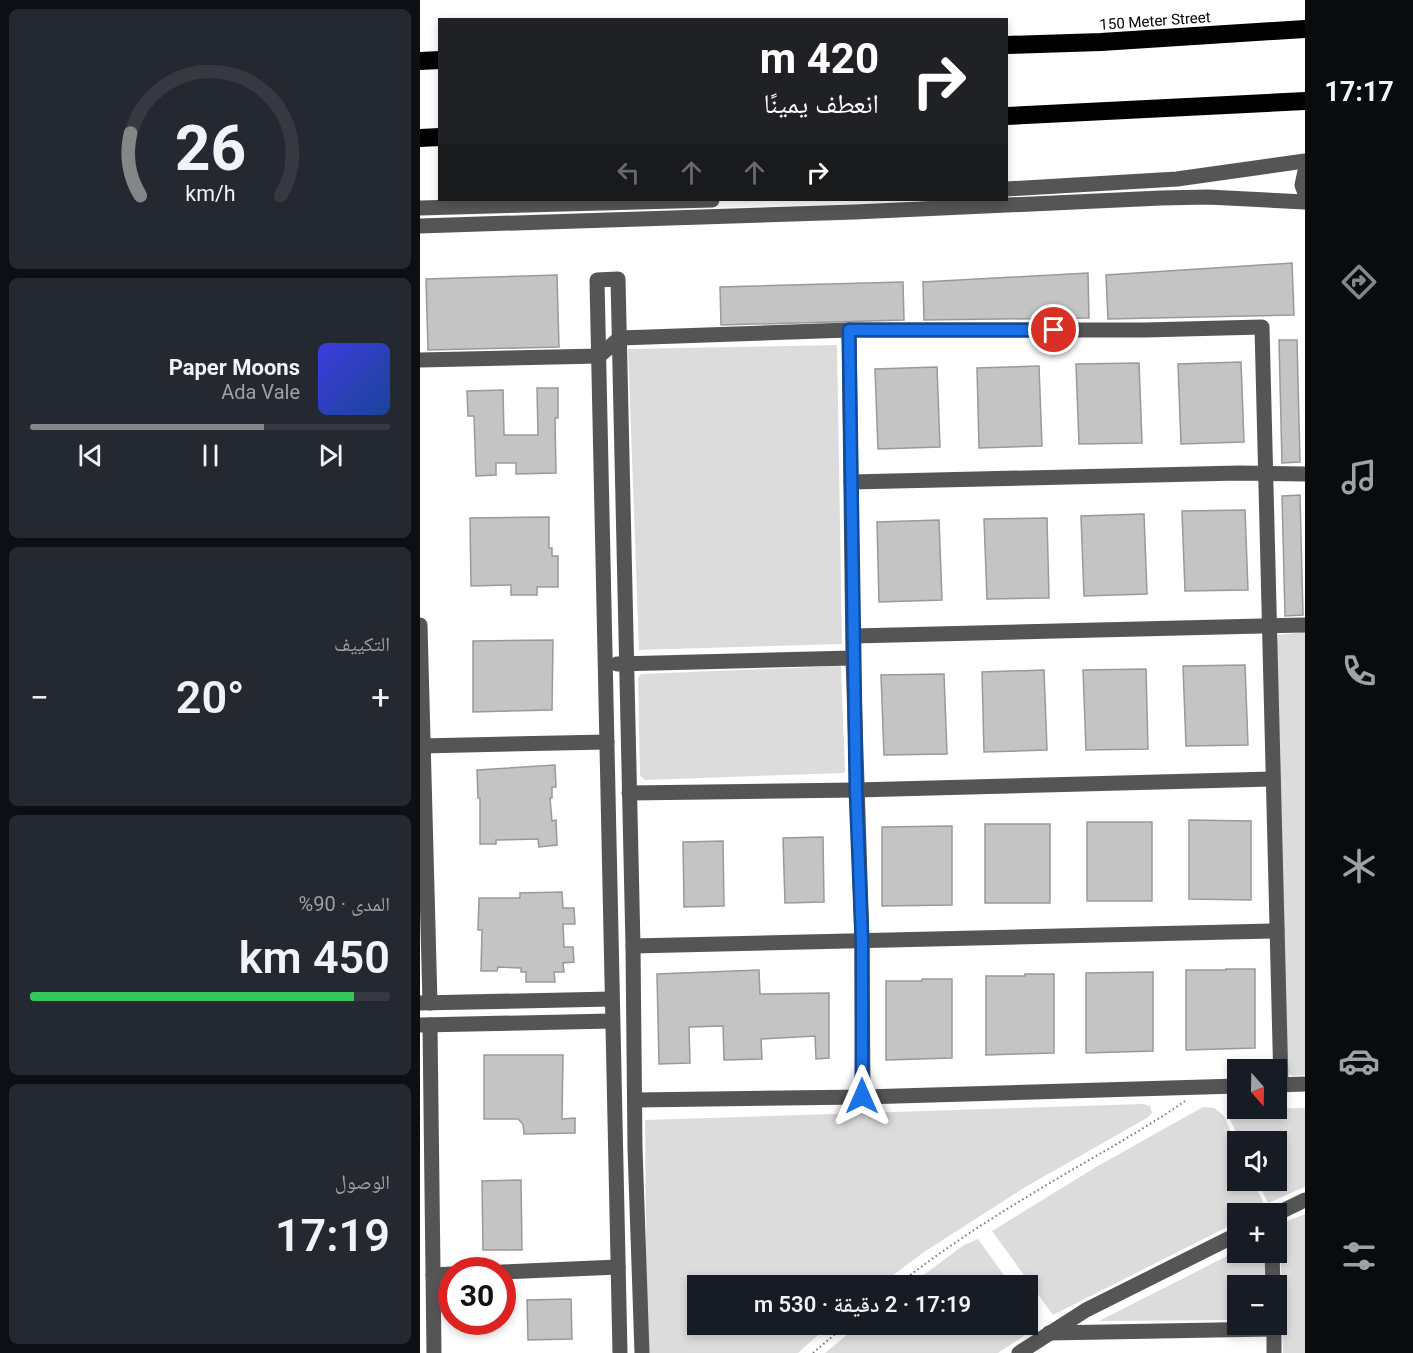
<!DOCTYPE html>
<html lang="ar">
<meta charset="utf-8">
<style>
body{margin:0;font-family:Roboto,"Noto Naskh Arabic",sans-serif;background:#242831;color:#f1f3f6;direction:rtl;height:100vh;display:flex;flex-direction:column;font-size:22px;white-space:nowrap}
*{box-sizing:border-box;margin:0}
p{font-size:20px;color:#9ea1a6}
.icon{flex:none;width:33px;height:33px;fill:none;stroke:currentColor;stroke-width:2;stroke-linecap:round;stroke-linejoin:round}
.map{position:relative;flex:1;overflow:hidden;direction:ltr}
.sheet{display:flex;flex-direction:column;gap:9px;padding:9px;background:#0d0f14;width:420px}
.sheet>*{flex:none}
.guide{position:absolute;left:18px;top:18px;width:570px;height:183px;border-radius:0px;box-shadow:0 3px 9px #0003;direction:rtl;background:#202124;color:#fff;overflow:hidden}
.needle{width:39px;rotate:160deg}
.tools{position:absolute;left:807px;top:1059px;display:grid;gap:12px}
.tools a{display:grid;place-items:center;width:60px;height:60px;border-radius:0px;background:#171b24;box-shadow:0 3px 9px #0003;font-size:30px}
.speed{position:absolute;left:18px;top:1257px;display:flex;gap:12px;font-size:30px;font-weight:700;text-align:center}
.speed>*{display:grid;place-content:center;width:78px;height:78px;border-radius:50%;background:#171b24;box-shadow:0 3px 9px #0003;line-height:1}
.speed .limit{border:9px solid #d22;background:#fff;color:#111}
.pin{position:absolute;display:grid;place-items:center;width:51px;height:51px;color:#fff;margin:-26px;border:3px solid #fff;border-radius:50%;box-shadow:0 2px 6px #0007}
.me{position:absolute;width:66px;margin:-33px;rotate:0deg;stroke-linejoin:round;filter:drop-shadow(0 0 4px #0008)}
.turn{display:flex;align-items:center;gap:21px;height:126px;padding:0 30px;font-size:27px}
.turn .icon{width:78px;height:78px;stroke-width:2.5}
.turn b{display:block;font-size:42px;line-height:51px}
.lanes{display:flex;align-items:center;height:57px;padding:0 30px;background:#0003;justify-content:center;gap:30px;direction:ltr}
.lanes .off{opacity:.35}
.big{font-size:45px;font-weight:600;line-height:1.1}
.sheet .card{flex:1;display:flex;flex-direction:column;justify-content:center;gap:9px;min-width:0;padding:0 21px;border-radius:9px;background:#242831}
.sheet .dial{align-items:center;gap:0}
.dial svg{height:156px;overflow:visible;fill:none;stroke:#363941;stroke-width:7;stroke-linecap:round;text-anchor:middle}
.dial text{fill:#f1f3f6;stroke:none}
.song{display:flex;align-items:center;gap:18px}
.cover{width:72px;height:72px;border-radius:9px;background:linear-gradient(135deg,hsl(240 70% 55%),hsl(220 70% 35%))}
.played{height:6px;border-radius:3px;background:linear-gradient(90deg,#858687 65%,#363941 65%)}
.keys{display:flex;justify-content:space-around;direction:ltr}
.heat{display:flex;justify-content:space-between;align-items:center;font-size:33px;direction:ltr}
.charge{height:9px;border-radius:4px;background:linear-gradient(90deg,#34c759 90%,#363941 0)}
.trip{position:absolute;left:267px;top:1275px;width:351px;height:60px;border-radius:0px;background:#171b24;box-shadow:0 3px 9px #0003;font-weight:600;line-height:60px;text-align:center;direction:rtl}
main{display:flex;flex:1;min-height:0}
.tab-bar{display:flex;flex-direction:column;width:108px;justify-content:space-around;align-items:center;background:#090b0e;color:#9ea1a6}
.tab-bar .icon{width:42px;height:42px}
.tab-bar .selected{color:#858687}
.tab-bar b{font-size:27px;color:#f1f3f6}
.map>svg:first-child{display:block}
</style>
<main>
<nav class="tab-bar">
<b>17:17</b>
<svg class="icon selected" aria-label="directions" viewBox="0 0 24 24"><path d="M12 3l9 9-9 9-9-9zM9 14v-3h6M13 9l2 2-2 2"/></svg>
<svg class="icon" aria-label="music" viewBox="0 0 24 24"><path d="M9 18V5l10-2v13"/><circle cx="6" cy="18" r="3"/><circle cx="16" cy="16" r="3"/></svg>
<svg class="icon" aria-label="phone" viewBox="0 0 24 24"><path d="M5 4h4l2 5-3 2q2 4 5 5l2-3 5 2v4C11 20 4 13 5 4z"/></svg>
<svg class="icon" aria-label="climate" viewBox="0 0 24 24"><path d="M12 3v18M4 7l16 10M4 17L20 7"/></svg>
<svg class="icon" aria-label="car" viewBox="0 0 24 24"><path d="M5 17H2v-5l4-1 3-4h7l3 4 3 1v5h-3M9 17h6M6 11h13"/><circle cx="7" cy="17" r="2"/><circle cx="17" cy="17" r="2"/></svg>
<svg class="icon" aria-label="filters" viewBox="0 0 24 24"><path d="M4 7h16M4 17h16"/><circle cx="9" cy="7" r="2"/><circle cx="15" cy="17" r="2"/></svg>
</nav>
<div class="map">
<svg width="885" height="1353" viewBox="0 0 885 1353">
<rect width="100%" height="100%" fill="#fff"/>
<g fill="#dcdcdc">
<path d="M417,345L422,644L219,650L208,349Z"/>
<path d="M885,632V1075L873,1076L869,1074L867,1067L857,643L858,635Z"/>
<path d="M421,666L425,771L423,773L225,780L220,776L218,678L221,674Z"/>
<path d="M723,1104L730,1106L732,1113L727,1118L607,1186L504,1252L460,1285L278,1286V1324L409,1325L378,1353H227L225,1120Z"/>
<path d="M783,1107L794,1108L804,1116L817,1146L818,1180L833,1181L846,1208L835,1213L818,1214L817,1222L633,1315L572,1231L676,1167Z"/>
<path d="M885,1108V1187L848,1203L837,1181L856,1180V1142L820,1141L807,1113L808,1109Z"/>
<path d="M885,1214V1353H863L860,1224Z"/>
<path d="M558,1239L591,1285H490L544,1245Z"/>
<path d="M817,1251L818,1252L848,1253L849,1285L818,1286L817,1320L679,1321Z"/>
<path d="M608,1309L619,1326L578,1353H405L439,1325L608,1324Z"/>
</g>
<g fill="#c4c4c4" stroke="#999" stroke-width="1.5">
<path d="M872,263L874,315L688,319L686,275Z"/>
<path d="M668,273L669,318L504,320L503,282Z"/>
<path d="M137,275L139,347L8,350L6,279Z"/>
<path d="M483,282L484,320L301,325L300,287Z"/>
<path d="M859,340H877L880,462L862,463Z"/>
<path d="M821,362L824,442L761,444L758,364Z"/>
<path d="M719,363L722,443L659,444L656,364Z"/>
<path d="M619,366L622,446L559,448L557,368Z"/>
<path d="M517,367L520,447L458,449L455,369Z"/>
<path d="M117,388H138V418H135L136,473L96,474V463H76V475L56,476L54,416H48L47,391L83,390L84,435H118Z"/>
<path d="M880,495L883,615L865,616L862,496Z"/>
<path d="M825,510L828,590L765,591L762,511Z"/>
<path d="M724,514L727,594L664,596L661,516Z"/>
<path d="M129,517V548H132V556H138V587H117V595H91V585L51,586L50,518Z"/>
<path d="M627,518L629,598L567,599L564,519Z"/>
<path d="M519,520L522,600L459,602L457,522Z"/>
<path d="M133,640L132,710L53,712V641Z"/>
<path d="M825,665L828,745L766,746L763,666Z"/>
<path d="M726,669L728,749L666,750L663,670Z"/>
<path d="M624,670L627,750L564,752L562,672Z"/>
<path d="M524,674L527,754L464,755L461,675Z"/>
<path d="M135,765L136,787H132V798H130L132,821L136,820L137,845L119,847L118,839L76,840V844H60V798H58L57,770Z"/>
<path d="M769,820L831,821V900L769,899Z"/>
<rect x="667" y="822" width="65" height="79"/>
<rect x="565" y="824" width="65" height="79"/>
<path d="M532,826V905L462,906V827Z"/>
<path d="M403,837L404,902L365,903L363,838Z"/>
<path d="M303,841L304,906L264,907L263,842Z"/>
<path d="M142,892L143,908H154L155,924H143L144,947H153L154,962L143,963L144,972H134L135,982H106V972H101V968L78,967L77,971H61L62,930H58L59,898H100V893Z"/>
<path d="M806,969H835V1048L766,1050V970H806Z"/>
<path d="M339,970L340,994L409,993V1058L396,1059L395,1036L341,1039L342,1059L304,1060L303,1026L269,1027L270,1063L239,1064L237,974Z"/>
<path d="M733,972V1051L666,1053V973Z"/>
<path d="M605,974H634V1053L566,1055V976H605Z"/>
<path d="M502,979H532V1058L466,1060V981H502Z"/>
<path d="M64,1055H143L142,1119L155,1118V1133L104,1134L103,1124L98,1119H64Z"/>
<path d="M101,1180L102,1250H63L62,1181Z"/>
<path d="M151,1299L152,1339L108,1340L107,1300Z"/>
</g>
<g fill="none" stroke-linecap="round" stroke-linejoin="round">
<g stroke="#777" stroke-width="2" stroke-dasharray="1.5 3" stroke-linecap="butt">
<path d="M476,1286C528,1245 584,1210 640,1177C682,1152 725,1129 765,1101"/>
<path d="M393,1353L427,1324"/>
</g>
<g stroke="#555" stroke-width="15">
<path d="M885,171L882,185L885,193"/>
<path d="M586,189L757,179L885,161"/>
<path d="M0,208L292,200"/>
<path d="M0,226L435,212L741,198L788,197L885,202"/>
<path d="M429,330L433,658L442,941L443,1097"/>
<path d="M0,360L179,356L200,338L429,330H725L842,327L861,1085"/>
<path d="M431,482L819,473L885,474"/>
<path d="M0,625L10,1003"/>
<path d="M433,636L885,625"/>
<path d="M197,664L433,658"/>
<path d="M0,746L187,742"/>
<path d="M209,793L436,790L853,779"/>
<path d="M213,946L857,931"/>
<path d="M0,1003L192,999"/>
<path d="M0,1025L192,1021"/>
<path d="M10,1025L14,1353"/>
<path d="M856,1085L885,1084"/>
<path d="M215,1100L443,1097L818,1086"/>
<path d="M856,1214L885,1200"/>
<path d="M852,1252L853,1286"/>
<path d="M82,1272L198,1267"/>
<path d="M13,1275L32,1274"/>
<path d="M854,1324V1353"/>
<path d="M629,1333L854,1329"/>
<path d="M200,1353L177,280L198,279L213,946L215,1148L222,1353"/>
<path d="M599,1353L666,1310L818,1234"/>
</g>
<g stroke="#000" stroke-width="18">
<path d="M586,45L681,42L885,29"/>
<path d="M0,61L20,60"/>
<path d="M586,116L885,101"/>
<path d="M0,138L20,137"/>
</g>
</g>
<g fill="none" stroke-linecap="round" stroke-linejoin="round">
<g stroke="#114b97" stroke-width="15">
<path id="route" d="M442,1096V941L436,790L429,330H634"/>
</g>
<use href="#route" stroke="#1a73e8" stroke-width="10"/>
</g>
<g text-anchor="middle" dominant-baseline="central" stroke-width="5" stroke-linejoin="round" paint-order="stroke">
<g font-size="15" fill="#000" stroke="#fff">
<text transform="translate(735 21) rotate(-4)">150 Meter Street</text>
</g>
</g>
</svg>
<div class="tools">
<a><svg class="needle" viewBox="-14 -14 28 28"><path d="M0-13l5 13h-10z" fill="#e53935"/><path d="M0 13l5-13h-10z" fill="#9ea1a6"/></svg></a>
<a><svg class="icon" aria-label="sound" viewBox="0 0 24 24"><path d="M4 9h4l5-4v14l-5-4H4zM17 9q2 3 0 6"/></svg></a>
<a>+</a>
<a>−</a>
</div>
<div class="speed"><div class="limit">30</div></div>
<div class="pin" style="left:634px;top:330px;background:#d93025"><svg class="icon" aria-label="arrive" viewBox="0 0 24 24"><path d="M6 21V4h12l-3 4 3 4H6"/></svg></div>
<svg class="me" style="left:442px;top:1096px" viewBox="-20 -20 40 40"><path d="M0-17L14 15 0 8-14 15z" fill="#1a73e8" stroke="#fff" stroke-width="4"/></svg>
<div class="trip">17:19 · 2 دقيقة · 530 m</div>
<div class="guide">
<div class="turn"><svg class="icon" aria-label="right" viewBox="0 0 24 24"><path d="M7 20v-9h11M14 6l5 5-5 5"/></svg><div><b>420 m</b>انعطف يمينًا</div></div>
<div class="lanes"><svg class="icon off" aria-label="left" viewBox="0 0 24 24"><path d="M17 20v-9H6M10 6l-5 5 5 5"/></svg><svg class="icon off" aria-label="ahead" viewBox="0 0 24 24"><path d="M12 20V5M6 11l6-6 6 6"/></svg><svg class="icon off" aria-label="ahead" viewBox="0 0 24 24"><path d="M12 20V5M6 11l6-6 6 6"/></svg><svg class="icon" aria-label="right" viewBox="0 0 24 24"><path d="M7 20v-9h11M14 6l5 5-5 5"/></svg></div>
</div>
</div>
<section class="sheet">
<div class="card dial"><svg viewBox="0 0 100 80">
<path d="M14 69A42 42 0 1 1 86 69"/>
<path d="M14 69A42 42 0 0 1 9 37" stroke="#858687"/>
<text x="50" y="56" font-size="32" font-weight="700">26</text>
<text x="50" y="72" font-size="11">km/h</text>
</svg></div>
<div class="card">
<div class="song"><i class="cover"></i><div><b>Paper Moons</b><p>Ada Vale</p></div></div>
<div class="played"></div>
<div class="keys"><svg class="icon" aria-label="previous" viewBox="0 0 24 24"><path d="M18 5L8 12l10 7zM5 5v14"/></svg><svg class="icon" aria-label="pause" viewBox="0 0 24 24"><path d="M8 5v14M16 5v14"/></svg><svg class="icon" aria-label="next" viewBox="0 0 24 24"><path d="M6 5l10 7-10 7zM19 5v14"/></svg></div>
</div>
<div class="card"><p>التكييف</p>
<div class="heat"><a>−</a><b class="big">20°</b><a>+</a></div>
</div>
<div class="card"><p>المدى · 90%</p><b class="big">450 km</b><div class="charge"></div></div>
<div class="card"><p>الوصول</p><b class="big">17:19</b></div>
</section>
</main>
